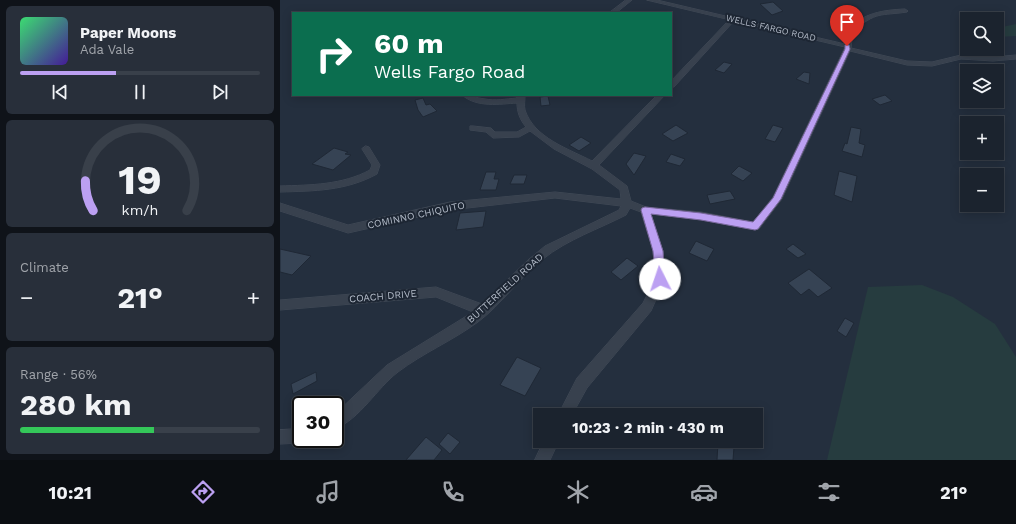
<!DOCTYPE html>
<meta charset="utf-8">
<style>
body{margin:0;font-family:"Work Sans",sans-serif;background:#282f3a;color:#f1f3f6;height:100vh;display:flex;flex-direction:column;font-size:15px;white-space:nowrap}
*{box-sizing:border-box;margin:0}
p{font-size:13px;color:#a0a4aa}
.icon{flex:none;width:22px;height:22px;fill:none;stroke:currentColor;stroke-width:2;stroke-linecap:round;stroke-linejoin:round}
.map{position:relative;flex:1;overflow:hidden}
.drawer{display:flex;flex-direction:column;gap:6px;padding:6px;background:#0f1319;width:280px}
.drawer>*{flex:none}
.top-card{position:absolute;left:12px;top:12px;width:380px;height:84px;border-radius:0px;box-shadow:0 2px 10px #0003,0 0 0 1px #39404a;background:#0b6e4f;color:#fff;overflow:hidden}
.controls{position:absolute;left:680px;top:12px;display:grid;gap:8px}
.controls a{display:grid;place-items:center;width:44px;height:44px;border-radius:0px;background:#1b232e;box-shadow:0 2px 10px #0003,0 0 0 1px #39404a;font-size:20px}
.speed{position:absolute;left:12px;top:396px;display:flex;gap:8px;font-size:20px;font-weight:700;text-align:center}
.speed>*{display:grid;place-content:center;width:52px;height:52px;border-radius:50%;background:#1b232e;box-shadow:0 2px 10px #0003,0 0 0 1px #39404a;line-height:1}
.speed .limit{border:2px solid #111;border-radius:6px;background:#fff;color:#111}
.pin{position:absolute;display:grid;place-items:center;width:34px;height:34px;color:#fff;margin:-41px -17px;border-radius:50% 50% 50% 0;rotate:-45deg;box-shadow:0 0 4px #0007}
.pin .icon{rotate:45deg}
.me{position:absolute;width:44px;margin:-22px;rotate:356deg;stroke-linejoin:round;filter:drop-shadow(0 0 3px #0008)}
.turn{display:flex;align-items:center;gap:14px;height:84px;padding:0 16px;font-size:18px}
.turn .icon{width:52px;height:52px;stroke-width:2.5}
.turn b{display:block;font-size:28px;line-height:34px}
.big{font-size:30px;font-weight:700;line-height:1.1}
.drawer .widget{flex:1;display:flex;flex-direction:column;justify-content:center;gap:6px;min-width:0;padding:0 14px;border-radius:6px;background:#282f3a}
.drawer .dial{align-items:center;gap:0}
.dial svg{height:104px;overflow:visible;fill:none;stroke:#39404a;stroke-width:7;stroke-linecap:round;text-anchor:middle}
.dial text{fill:#f1f3f6;stroke:none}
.song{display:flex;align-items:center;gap:12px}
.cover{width:48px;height:48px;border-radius:6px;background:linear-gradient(135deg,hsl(140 70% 55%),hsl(260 70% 35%))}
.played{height:4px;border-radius:2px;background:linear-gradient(90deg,#bca0f2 40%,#39404a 40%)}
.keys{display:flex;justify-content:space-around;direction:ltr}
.heat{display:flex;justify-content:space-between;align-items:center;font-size:22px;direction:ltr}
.charge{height:6px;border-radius:3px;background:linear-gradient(90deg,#34c759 56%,#39404a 0)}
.trip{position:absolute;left:253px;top:408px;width:230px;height:40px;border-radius:0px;background:#1b232e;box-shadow:0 2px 10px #0003,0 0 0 1px #39404a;font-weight:700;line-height:40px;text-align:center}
.tab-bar{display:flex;height:64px;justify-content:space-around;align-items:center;background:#0b0e12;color:#a0a4aa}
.tab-bar .icon{width:28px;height:28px}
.tab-bar .current{color:#bca0f2}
.tab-bar b{font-size:18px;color:#f1f3f6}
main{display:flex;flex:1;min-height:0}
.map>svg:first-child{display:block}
</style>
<main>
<section class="drawer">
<div class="widget">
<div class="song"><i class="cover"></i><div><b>Paper Moons</b><p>Ada Vale</p></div></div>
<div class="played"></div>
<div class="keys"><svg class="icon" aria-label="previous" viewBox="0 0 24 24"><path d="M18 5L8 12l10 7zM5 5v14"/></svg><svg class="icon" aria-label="pause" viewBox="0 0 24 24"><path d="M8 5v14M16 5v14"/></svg><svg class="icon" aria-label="next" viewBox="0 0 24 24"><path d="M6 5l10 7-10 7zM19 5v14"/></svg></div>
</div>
<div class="widget dial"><svg viewBox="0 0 100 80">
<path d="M14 69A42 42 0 1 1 86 69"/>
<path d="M14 69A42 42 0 0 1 8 46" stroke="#bca0f2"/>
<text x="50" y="56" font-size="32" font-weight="700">19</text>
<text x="50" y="72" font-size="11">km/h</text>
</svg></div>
<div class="widget"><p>Climate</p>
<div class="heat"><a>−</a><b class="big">21°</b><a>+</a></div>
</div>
<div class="widget"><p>Range · 56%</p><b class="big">280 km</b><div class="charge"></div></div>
</section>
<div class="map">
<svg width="736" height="460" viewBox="0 0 736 460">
<rect width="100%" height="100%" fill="#242f3e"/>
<g fill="#263c3f">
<path d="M736,24V36L717,37V28Z"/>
<path d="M642,285L673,297L715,324L736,357V460H547L588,287Z"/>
</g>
<g fill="#364354" stroke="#1f2835">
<path d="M493,2L503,11L492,15L480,4Z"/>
<path d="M444,62L452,64L444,73L435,70Z"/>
<path d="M524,72L530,73L529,84L516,79Z"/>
<path d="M605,95L612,101L600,105L592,99Z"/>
<path d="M268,96L270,105L261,106L260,97Z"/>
<path d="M143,98L146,105L150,104L157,111L143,117L138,110L135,100Z"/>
<path d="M396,125L408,133L393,141L382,134Z"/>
<path d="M493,125L503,128L495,142L485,139Z"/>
<path d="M571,127L581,129L579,143L585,145L582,157L562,151L565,143L567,144Z"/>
<path d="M301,137L311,143L299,151L289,145Z"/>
<path d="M54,148L68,152L65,154L71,155L53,170L32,164Z"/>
<path d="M354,153L366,156L354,175L346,164Z"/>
<path d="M391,154L405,159L400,166L386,162Z"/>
<path d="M459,166L472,173L463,181L451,174Z"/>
<path d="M559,171L577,176L572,202L554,195Z"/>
<path d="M206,172H216L214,179H219L216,190H200Z"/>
<path d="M234,175H247L244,184H230Z"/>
<path d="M450,191L455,199L430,204L427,195Z"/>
<path d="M206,211L203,227L176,230L180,213Z"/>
<path d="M416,241L434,249L427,261L409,253Z"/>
<path d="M513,244L526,254L518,258L506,249Z"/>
<path d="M0,249L31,256L12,275L0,272Z"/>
<path d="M347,258L358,266L341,280L331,272Z"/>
<path d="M529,269L552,288L538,297L529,289L521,295L508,283Z"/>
<path d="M565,318L574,323L566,337L557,331Z"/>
<path d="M237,357L261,368L245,396L220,385Z"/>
<path d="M36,372L37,381L13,394L11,384Z"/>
<path d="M168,433L180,442L170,454L159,444Z"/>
<path d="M146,437L162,450L154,460H126Z"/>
<path d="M438,443L454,447L453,460H437Z"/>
</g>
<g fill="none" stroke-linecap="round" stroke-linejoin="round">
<g stroke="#414a57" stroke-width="1">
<g id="minor">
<path d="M346,0H352L336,13H329Z"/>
<path d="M367,0H377L565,44L567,30C583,13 603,10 625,9L628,11L627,12C600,16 597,11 573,31L571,48L627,61L652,62L681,55L713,57L736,55V59L713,61L681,59L652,66L627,65L570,51L502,199L479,229L475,230L421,220L371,214L383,251L385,279L371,311L307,388L292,415H278L297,378L363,303L375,279L373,251L361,212L350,208L346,215C319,229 288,239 263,259C239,278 222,304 198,322C172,341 143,353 118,372C96,389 81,418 55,429V414L107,365L193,312L156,297L0,310V300L156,287L202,304L248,260L265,246L339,210L341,206L275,198L170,210L68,233L0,211V203L68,225L170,202L275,192L341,199L340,190L312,169L274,149L250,131L239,137L213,138L206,132L190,130V126H193L211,128L215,132H237L246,127C240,120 237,112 237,103C220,104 197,108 182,95C191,95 196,98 205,99C215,101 226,99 237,98V95H245C245,100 244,106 245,110C254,138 289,149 312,161L377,95H385L319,165L347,186L351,201L366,207L421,212L473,222L493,197L565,47L454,21L394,87H391V81L449,20Z"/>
<path d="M86,146L89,147L100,165L97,174C66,191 34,191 0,192V186C31,185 62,185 90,170L92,165L82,149Z"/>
<path d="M21,429V439H27L26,441L21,443L0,444V430Z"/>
<path d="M264,441H279L270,460H255Z"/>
</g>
</g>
<use href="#minor" fill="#38414e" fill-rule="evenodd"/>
</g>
<path fill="#bca0f2" stroke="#7a689d" d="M565,45H569L570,49L501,199L478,229L475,230L421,220L371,214L383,251L385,279L384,282L380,283L376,282L373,251L361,210L362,208L365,207L421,213L473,222L493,198L565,49Z"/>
<g text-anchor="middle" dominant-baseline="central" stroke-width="4" stroke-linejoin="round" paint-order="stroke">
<g font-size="9" fill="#b4bcc9" stroke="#1d2633">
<text transform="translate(491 28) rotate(13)">WELLS FARGO ROAD</text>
</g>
<g font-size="10" fill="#b4bcc9" stroke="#1d2633">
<text transform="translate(136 215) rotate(-12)">COMINNO CHIQUITO</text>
<text transform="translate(225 288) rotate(-42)">BUTTERFIELD ROAD</text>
<text transform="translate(103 296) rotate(-5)">COACH DRIVE</text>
</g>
</g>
</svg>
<div class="controls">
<a><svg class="icon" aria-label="search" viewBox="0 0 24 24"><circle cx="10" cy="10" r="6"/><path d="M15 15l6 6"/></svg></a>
<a><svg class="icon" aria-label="layers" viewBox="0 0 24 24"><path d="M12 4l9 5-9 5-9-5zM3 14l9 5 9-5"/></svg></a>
<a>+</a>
<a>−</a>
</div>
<div class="speed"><div class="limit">30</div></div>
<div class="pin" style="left:567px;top:46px;background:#d93025"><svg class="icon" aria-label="arrive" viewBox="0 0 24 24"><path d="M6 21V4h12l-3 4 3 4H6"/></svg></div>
<svg class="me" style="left:380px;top:279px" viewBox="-20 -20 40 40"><circle r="19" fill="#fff"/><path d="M0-13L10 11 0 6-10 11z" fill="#bca0f2"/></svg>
<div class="trip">10:23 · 2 min · 430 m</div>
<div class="top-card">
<div class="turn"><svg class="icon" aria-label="right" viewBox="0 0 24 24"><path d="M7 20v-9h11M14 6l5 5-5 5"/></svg><div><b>60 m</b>Wells Fargo Road</div></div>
</div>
</div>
</main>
<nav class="tab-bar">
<b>10:21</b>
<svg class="icon current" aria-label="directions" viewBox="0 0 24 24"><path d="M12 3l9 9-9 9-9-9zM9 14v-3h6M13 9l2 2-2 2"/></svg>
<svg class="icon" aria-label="music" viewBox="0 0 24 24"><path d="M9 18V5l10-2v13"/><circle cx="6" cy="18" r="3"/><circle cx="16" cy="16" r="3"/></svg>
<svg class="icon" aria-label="phone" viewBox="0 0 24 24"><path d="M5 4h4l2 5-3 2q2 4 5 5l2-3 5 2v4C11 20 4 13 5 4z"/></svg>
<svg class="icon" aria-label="climate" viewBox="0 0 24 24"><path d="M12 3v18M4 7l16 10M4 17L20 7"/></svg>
<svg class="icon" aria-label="car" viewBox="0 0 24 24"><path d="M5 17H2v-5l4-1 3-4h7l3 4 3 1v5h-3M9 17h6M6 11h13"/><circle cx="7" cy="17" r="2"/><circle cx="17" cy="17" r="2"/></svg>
<svg class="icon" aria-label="filters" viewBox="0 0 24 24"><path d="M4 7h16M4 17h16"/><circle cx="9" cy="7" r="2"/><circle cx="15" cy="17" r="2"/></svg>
<b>21°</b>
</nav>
